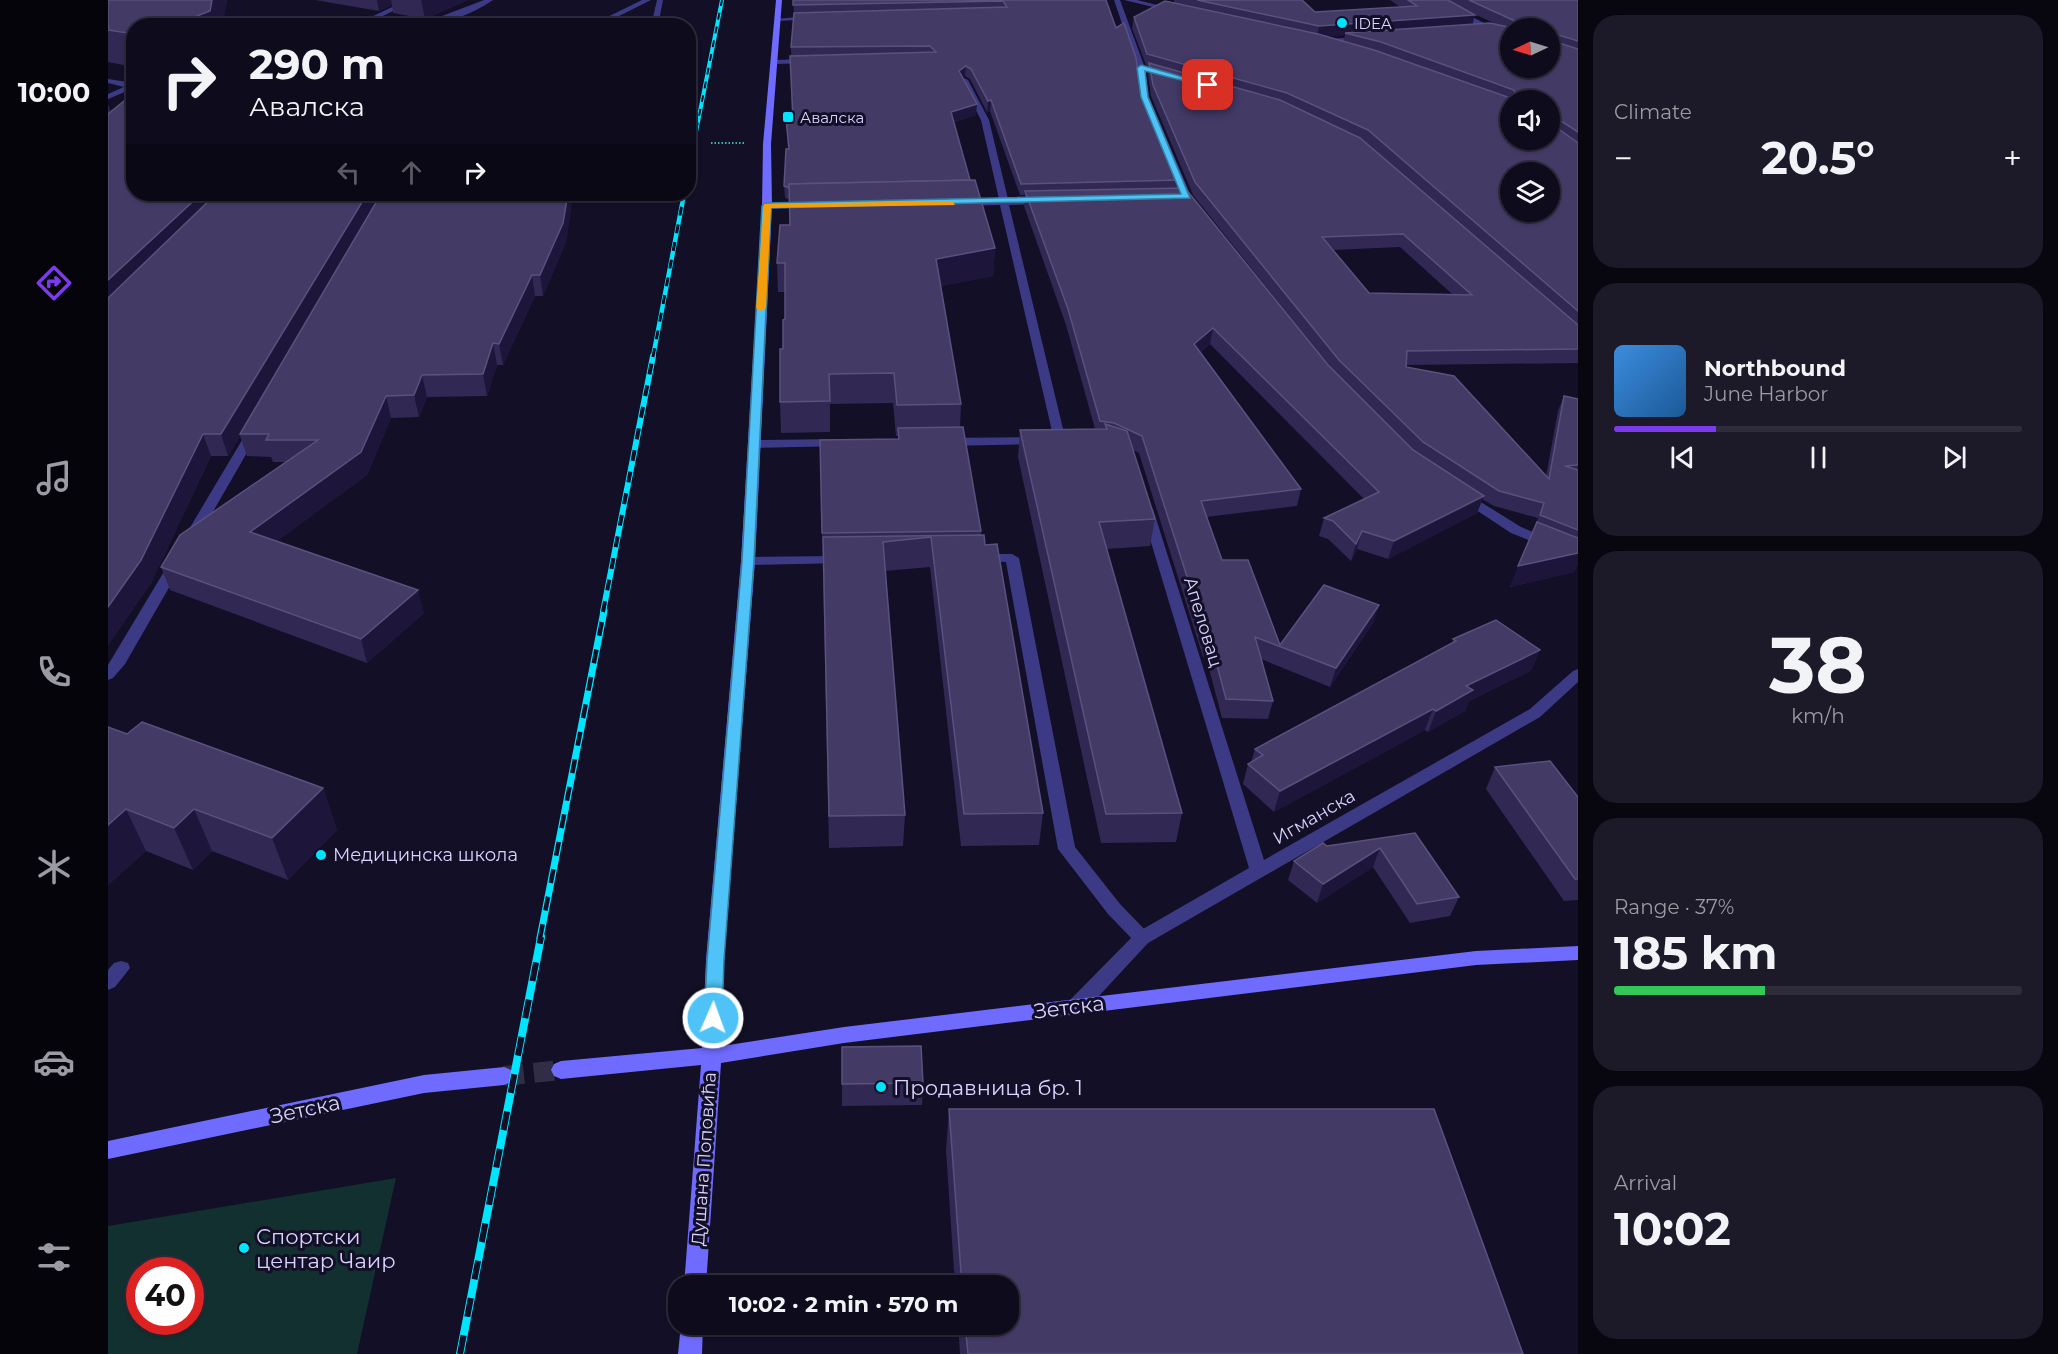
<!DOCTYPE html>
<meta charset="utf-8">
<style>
body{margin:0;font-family:Montserrat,sans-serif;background:#1c1929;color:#f1f3f6;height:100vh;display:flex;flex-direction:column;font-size:22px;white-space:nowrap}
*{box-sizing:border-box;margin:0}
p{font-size:20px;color:#9b9ba3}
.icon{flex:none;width:33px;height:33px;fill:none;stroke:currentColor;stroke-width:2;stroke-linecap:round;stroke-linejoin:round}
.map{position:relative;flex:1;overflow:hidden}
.details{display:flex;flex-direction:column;gap:15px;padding:15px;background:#08060f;width:480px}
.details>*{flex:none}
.guide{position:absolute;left:18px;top:18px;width:570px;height:183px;border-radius:24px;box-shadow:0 2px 4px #0004,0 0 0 2px #2e2b3b;background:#0e0b1c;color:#f1f3f6;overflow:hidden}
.needle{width:39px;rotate:266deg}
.buttons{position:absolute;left:1392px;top:18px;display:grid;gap:12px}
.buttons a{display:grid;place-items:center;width:60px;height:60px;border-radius:50%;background:#0e0b1c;box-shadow:0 2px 4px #0004,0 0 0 2px #2e2b3b;font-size:30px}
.speed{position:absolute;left:18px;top:1257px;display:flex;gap:12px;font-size:30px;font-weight:700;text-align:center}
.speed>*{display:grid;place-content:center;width:78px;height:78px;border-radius:50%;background:#0e0b1c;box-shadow:0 2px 4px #0004,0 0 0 2px #2e2b3b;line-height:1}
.speed .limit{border:9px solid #d22;background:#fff;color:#111}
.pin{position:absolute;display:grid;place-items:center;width:51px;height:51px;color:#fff;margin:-26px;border-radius:12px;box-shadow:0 3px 9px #0006}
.me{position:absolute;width:66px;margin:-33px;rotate:2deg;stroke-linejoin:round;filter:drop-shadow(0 0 4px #0008)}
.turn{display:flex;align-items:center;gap:21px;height:126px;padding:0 24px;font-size:27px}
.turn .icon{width:78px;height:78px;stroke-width:2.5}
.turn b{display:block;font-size:42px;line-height:51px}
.lanes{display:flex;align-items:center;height:57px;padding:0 24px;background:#0003;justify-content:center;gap:30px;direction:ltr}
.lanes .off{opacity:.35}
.big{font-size:45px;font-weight:700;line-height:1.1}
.details .tile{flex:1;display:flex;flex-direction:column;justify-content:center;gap:9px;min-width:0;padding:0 21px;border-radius:24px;background:#1c1929}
.details .dial{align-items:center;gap:0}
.dial b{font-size:78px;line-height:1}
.song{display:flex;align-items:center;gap:18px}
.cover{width:72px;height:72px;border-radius:9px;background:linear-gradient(135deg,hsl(210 70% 55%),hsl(210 70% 35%))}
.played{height:6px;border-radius:3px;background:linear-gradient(90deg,#7c3aed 25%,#2e2b3b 25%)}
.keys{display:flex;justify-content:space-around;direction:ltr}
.heat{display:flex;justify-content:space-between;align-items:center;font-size:33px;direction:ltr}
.charge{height:9px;border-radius:4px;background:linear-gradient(90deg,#34c759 37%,#2e2b3b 0)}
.trip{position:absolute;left:560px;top:1275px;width:351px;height:60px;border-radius:24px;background:#0e0b1c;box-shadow:0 2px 4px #0004,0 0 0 2px #2e2b3b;font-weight:700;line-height:60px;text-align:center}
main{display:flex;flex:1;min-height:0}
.tab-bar{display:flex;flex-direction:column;width:108px;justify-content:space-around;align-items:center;background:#06040b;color:#9b9ba3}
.tab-bar .icon{width:42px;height:42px}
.tab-bar .active{color:#7c3aed}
.tab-bar b{font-size:27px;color:#f1f3f6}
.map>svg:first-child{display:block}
</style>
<main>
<nav class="tab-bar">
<b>10:00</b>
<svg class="icon active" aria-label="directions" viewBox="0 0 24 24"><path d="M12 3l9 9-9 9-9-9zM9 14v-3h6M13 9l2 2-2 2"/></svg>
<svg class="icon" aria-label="music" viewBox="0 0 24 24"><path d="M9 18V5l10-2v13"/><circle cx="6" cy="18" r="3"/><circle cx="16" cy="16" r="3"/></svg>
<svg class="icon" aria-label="phone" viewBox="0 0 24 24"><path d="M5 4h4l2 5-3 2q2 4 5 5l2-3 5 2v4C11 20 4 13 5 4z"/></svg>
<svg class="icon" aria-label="climate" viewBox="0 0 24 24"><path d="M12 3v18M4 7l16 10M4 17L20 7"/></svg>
<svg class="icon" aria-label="car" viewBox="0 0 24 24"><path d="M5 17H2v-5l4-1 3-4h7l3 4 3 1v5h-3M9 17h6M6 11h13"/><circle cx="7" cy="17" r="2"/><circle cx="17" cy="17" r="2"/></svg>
<svg class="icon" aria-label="filters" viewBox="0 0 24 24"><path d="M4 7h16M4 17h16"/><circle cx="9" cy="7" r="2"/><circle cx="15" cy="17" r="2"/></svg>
</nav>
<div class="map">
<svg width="1470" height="1354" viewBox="0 0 1470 1354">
<rect width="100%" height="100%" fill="#130f26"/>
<path fill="#12302f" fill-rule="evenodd" d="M288,1178L249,1354H0V1226ZM32,1270H82V1322H32Z"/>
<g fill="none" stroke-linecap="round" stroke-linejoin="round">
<path stroke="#312d47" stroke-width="20" stroke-dasharray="20 10" stroke-linecap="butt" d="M396,1076L453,1070"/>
<path stroke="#2fb8b0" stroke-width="2" stroke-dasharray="1.5 2" stroke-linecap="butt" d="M603,143H638"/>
<g fill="#3d3a85" fill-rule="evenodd">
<path d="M299,0H308L254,26H244Z"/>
<path d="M376,0H385C365,14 333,26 308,26Z"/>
<path d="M534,0H543L491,26H481Z"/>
<path d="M549,0H555L550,26H543Z"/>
<path d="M1256,36L1259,40L1209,43L1205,41Z"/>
<path d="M0,79L26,83V88L0,99V94L16,87L0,83Z"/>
<path d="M931,437L937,441L935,444L838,446L832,442L838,438Z"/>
<path d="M733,439L737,440V446L647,448L641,444L647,440Z"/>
<path d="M871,554H904L911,558L967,847L1012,904L1040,933L1043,938L1040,943L1034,945L1028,943L1000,914L950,849L898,562L866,561L864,558L866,555Z"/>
<path d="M733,556L740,560L738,563L640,565L633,561L640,557Z"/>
<path d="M13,961L20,963L22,968L7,987L0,990V970L6,963Z"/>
</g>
<g fill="#3d3a85" fill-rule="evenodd">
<path d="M1006,0H1012L1037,68L1041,97L1083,196L1090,204L1088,206H1082L1074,197L1033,97L1029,68Z"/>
<path d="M1016,0H1029L1069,10L1066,12Z"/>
<path d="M1323,0H1331L1384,27L1402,33V37L1378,31Z"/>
<path d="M705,16L707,19L670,21L666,19Z"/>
<path d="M700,59L703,63L667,64L663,62L667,60Z"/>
<path d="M856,78L860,80L881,120L900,199L934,198L939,201L934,204L901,205L957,437L965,438V444H952L946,440L892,205L854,206L849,203L854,200L891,199L873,120L852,80Z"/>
<path d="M701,202L704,203V207L659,209L654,206L659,203Z"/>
<path d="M146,426L152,430L91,536L89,539H79L77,536L140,430Z"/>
<path d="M1355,491L1413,527L1470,551V560L1403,533L1350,498L1349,495Z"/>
<path d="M1039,505L1045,509L1156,860L1422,709L1465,671L1470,669V682L1432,717L1040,943L977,1011L970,1013L963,1011L961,1005L963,999L1028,933L1141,868L1033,509Z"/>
<path d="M67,561L74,565L17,664L5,678L0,680V665L60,565Z"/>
</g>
<g fill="#6f6bff" fill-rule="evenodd">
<path d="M668,0H674L663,144L664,206L647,561L616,960L614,1046L736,1027L1368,951L1470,946V960L1368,965L736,1043L613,1063L598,1286H576L593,1065L453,1079L446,1076L443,1070L446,1064L453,1061L594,1048L598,960L633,561L654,206L655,144Z"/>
<path d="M396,1067L403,1070L406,1076L403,1082L396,1085L316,1093L0,1159V1141L316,1075Z"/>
<path d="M573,1324H595L594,1354H570Z"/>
</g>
<g stroke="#00e5ff" stroke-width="4">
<path id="rail-far4" d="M583,157L614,0"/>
</g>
<g stroke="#00e5ff" stroke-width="4.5">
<g id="rail-far3">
<path d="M580,171L583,156"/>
<path d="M545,357L576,194"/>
</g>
</g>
<g stroke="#00e5ff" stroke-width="6">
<path id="rail-far2" d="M495,612L545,356"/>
</g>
<g stroke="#00e5ff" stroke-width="7">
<path id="rail-far1" d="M432,938L496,611"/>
</g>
<g stroke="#00e5ff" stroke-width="8">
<path id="rail" d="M352,1354L433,937"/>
</g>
<use href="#rail-far4" stroke="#130f26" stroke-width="2" stroke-dasharray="7" stroke-linecap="butt"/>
<use href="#rail-far3" stroke="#130f26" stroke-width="3" stroke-dasharray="9" stroke-linecap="butt"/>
<use href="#rail-far2" stroke="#130f26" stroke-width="4" stroke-dasharray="11" stroke-linecap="butt"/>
<use href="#rail-far1" stroke="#130f26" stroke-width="4.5" stroke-dasharray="14" stroke-linecap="butt"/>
<use href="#rail" stroke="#130f26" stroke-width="6" stroke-dasharray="19" stroke-linecap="butt"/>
</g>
<g fill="#312854" fill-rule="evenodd">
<path d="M0,0H119L114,26H26V67L0,62Z"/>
<path d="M207,0H360L317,19L285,13L284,5L271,11Z"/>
<path d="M685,0H998L1008,28L1071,180L1070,188L1210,352L1085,195L1043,96L1040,74L1041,66L1038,65L1024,28L1026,17L1066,3V0H1194L1207,12L1292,7L1282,0H1470V363L1298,365V367L1438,476L1450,411L1456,396L1470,399V563L1466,572L1402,587L1430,518L1386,506L1374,499L1369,513L1280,559L1249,549L1243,561L1220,539L1211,536L1216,518L1256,499L1102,344L1093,352L1193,489L1189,506L1098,517L1114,560L1172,645L1271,605L1265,623L1222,687L1153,659L1165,701L1160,719L1114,718L1098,657H1095L1031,453L1025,450L1047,519L1042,546L999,549L1074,813L1068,842L993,843L910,457L912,430L987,429L958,325L916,206L917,195H912L882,111L879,112L862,79L857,76L854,78L868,115L846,122L862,180L887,248L885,276L833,286L853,404L852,427L873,531V535L935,813L931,845L853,846L822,567L777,571L797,815L795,846L721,848L712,440L790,439V436H788L785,403L722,404V432L673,433L672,402L675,349L677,319V292H670L669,263L682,225V200L677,198L676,186L680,149L678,119H684L683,47L686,14ZM1358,10L1388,24H1365ZM1236,35H1237L1235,42L1217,36ZM1292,247L1344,294L1261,293L1225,250Z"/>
<path d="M0,104L26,194H465L458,242L435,296H427L395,365H389L379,396L319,397L311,417L283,418L259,475L169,541L316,613L259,663L62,590L53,567L178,462H165L163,457L139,456L132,436L120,456H103L43,583L0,645Z"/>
<path d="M1345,639L1424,670L1361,701L1357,711L1320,732L1317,730L1166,812L1135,784L1140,764L1143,762L1147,749L1344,644Z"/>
<path d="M19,734L215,788L229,830L180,880L104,851L85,870L38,851L0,885Z"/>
<path d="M1387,767L1470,797V900L1456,901L1378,789Z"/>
<path d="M1307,833L1351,897L1342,916L1302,923L1265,867L1209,903L1180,880L1186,861L1219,846Z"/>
<path d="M734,1047L815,1083L814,1105L734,1106Z"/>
<path d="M841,1109L1415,1354H852L850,1324H900V1286H847L838,1150Z"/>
</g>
<g fill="#1d163a">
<path d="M104,0H119L114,26H63Z"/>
<path d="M269,0H283L284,5L271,11Z"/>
<path d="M313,0H360L317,19Z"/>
<path d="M1367,15L1364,26L1237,33V35L1209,37L1211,26Z"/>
<path d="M858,66L857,76L850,81L851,71Z"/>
<path d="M883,100L882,111L879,112L880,101Z"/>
<path d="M869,104L868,115L842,123L843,112Z"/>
<path d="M93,194H118L0,308V280Z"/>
<path d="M259,194H275L132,434V436L120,456L113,434Z"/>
<path d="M460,194H465L458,242L435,296L432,275Z"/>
<path d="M887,248L885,276L827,287L828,259Z"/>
<path d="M424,275L427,296L395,365L391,344Z"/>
<path d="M1105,328L1102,344L1084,360L1086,344Z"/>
<path d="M385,343L389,365L379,396L375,374Z"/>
<path d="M314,375L319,397L311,417L306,395Z"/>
<path d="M278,396L283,418L259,475L150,555L142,532Z"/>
<path d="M95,434L103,456L43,583L0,645V607Z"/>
<path d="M1376,496L1369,513L1280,559L1286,541Z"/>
<path d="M1254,531L1249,549L1243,561L1248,544Z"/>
<path d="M1470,553V563L1466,572L1402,587L1410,566Z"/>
<path d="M310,590L316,613L259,663L253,639Z"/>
<path d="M1271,605L1265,623L1222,687L1228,668Z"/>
<path d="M1432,650L1424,670L1361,701L1357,711L1320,732L1328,711L1358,686Z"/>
<path d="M1325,709L1317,730L1166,812L1172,791Z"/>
<path d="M215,788L229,830L180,880L164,838Z"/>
<path d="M18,809L38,851L0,885V825Z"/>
<path d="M86,809L104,851L85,870L66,828Z"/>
<path d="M1272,848L1265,867L1209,903L1215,884Z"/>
</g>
<g fill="#433a66" stroke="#5a527e" stroke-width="1.5" fill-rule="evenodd">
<path d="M0,0H104L102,11L63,26H26V34L0,30Z"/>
<path d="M685,0H998L1008,28L1016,23L1028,58L1032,87L1071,180L913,184L883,100L880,101L863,69L858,66L851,71L869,104L843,112L862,180L681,184L682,188L676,186L678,149H681L678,119H685L682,56L828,52L822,46L683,47L686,13L899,7L895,1L685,5Z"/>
<path d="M1089,0H1194L1207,12L1309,6L1300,0H1340L1367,15L1211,26Z"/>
<path d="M1361,0H1470V41L1444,33L1445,41L1470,49V132L1444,115L1445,125L1470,143V311L1260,130L1179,93L1039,54L1026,17L1057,1L1210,34L1266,50L1405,99L1408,97L1406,90L1273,42L1237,33L1382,23L1405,28L1407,21ZM1402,28H1442V68H1402ZM1402,100H1442V140H1402ZM1402,172H1442V212H1402Z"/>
<path d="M1041,63L1172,100L1252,138L1470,325V349L1299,351L1298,367L1346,376L1441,479L1456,396L1470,399V465L1457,466L1470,470V530L1432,515L1436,503L1391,491L1315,442L1231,360L1087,182L1045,85ZM1295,234L1364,295L1261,293L1214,237Z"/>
<path d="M26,92V194H93L0,280V114L21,97V94Z"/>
<path d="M867,180L887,248L828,259L853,404L789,405L786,373L721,374L722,401L672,402V349H675V320L677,319V263H669L672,225H682L681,184Z"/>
<path d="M1077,188L1220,365L1305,450L1376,496L1286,541L1254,531L1248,544L1225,521L1216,518L1271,492L1105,328L1086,344L1193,489L1093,501L1114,560H1140L1172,645L1216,585L1271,605L1228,668L1147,637L1165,701L1118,699L1102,639H1099L1034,436L1006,423L992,421L960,309L917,191Z"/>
<path d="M108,194H259L113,434H95L33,560L0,607V298Z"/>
<path d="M273,194H460L455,223L432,275H424L391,344L385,343L375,374L314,375L306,395L278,396L253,452L142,532L310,590L253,639L53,567L72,535L210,440H158L161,434H132Z"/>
<path d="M997,424L1019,431L1047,519L991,522L1074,813L998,814L912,430L999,429Z"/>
<path d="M855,427L873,531L714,533L712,440L791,439L790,428Z"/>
<path d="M1429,522L1470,538V553L1410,566Z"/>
<path d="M876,535L877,545L889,544L935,813L856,814L823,537L775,542L797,815L721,816L715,537Z"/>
<path d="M1388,620L1432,650L1358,686L1365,690L1328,711L1325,709L1172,791L1140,764L1155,755L1147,749L1348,641L1345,639Z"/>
<path d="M34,722L215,788L164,838L86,809L66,828L18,809L0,825V727L19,734Z"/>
<path d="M1442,761L1470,797V879H1467L1387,767Z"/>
<path d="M1307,833L1351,897L1309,904L1272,848L1215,884L1186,861L1215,843L1219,846Z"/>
<path d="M813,1046L815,1083L734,1084V1047Z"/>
<path d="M841,1109H1326L1415,1354H860L857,1324H900V1286H854Z"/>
</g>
<path fill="#4fc3f7" stroke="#337fa1" stroke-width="1.5" d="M1033,65L1103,85L1100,87L1037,71L1040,97L1082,198L663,208L646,561L616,960L614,1018L611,1023L605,1025L599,1023L596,1018L599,960L634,561L654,206L658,203L1073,194L1033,97L1029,68Z"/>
<path fill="#f59e0b" d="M844,201L847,205L663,208L658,308L653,311L648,308L656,204Z"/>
<g fill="#00e5ff" stroke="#130f26" stroke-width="2">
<circle cx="1234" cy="23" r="6"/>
<rect x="674" y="111" width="12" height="12" rx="3"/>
<circle cx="213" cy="855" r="6"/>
<circle cx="773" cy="1087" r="6"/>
<circle cx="136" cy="1248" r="6"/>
</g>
<g text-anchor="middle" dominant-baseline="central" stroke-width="6" stroke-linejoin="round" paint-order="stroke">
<g font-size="15" fill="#d9d4ff" stroke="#130f26" text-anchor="start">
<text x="1246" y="23">IDEA</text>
<text x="692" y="117">Авалска</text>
</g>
<g font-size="18" fill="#d9d4ff" stroke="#130f26">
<text transform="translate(1095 622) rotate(73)">Апеловац</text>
<text transform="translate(1206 817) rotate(-30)">Игманска</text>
<text transform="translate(596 1159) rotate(-86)">Душана Поповића</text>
</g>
<g font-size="18" fill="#d9d4ff" stroke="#130f26" text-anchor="start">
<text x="225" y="855">Медицинска школа</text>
</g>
<g font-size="21" fill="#d9d4ff" stroke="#130f26">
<text transform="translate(961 1007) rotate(-7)">Зетска</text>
<text transform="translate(197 1109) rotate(-12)">Зетска</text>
</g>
<g font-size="21" fill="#d9d4ff" stroke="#130f26" text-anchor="start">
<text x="785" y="1087">Продавница бр. 1</text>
<text x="148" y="1236">Спортски<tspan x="148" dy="24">центар Чаир</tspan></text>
</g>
</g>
</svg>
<div class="buttons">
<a><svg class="needle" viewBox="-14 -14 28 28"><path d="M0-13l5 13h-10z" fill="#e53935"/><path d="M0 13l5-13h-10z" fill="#9b9ba3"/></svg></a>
<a><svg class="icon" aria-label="sound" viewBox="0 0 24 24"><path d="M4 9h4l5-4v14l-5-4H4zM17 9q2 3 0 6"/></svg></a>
<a><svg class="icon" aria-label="layers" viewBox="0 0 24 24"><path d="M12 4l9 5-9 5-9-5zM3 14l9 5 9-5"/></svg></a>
</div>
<div class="speed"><div class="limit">40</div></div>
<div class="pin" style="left:1100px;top:85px;background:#d93025"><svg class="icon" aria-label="arrive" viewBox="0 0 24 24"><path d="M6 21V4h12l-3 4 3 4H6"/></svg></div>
<svg class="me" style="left:605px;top:1018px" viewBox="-20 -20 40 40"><circle r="17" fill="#4fc3f7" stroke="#fff" stroke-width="3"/><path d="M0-11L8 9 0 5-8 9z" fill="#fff"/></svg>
<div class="trip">10:02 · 2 min · 570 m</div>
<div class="guide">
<div class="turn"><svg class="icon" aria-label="right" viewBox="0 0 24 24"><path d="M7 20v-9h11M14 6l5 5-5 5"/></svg><div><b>290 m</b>Авалска</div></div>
<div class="lanes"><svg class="icon off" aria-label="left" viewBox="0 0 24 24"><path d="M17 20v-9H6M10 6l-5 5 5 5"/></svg><svg class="icon off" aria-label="ahead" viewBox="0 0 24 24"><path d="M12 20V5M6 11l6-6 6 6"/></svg><svg class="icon" aria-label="right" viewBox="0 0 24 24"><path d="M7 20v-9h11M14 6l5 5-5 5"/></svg></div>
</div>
</div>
<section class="details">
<div class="tile"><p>Climate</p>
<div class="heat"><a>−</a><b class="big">20.5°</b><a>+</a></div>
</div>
<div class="tile">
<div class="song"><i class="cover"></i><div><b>Northbound</b><p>June Harbor</p></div></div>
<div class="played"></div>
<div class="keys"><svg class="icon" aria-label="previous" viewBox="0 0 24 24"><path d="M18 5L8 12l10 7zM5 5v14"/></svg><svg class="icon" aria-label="pause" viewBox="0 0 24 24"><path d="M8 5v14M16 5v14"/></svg><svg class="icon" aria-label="next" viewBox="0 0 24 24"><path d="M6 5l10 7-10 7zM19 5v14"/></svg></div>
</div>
<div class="tile dial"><b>38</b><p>km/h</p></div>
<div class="tile"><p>Range · 37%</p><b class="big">185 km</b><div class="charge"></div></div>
<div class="tile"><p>Arrival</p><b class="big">10:02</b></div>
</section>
</main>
